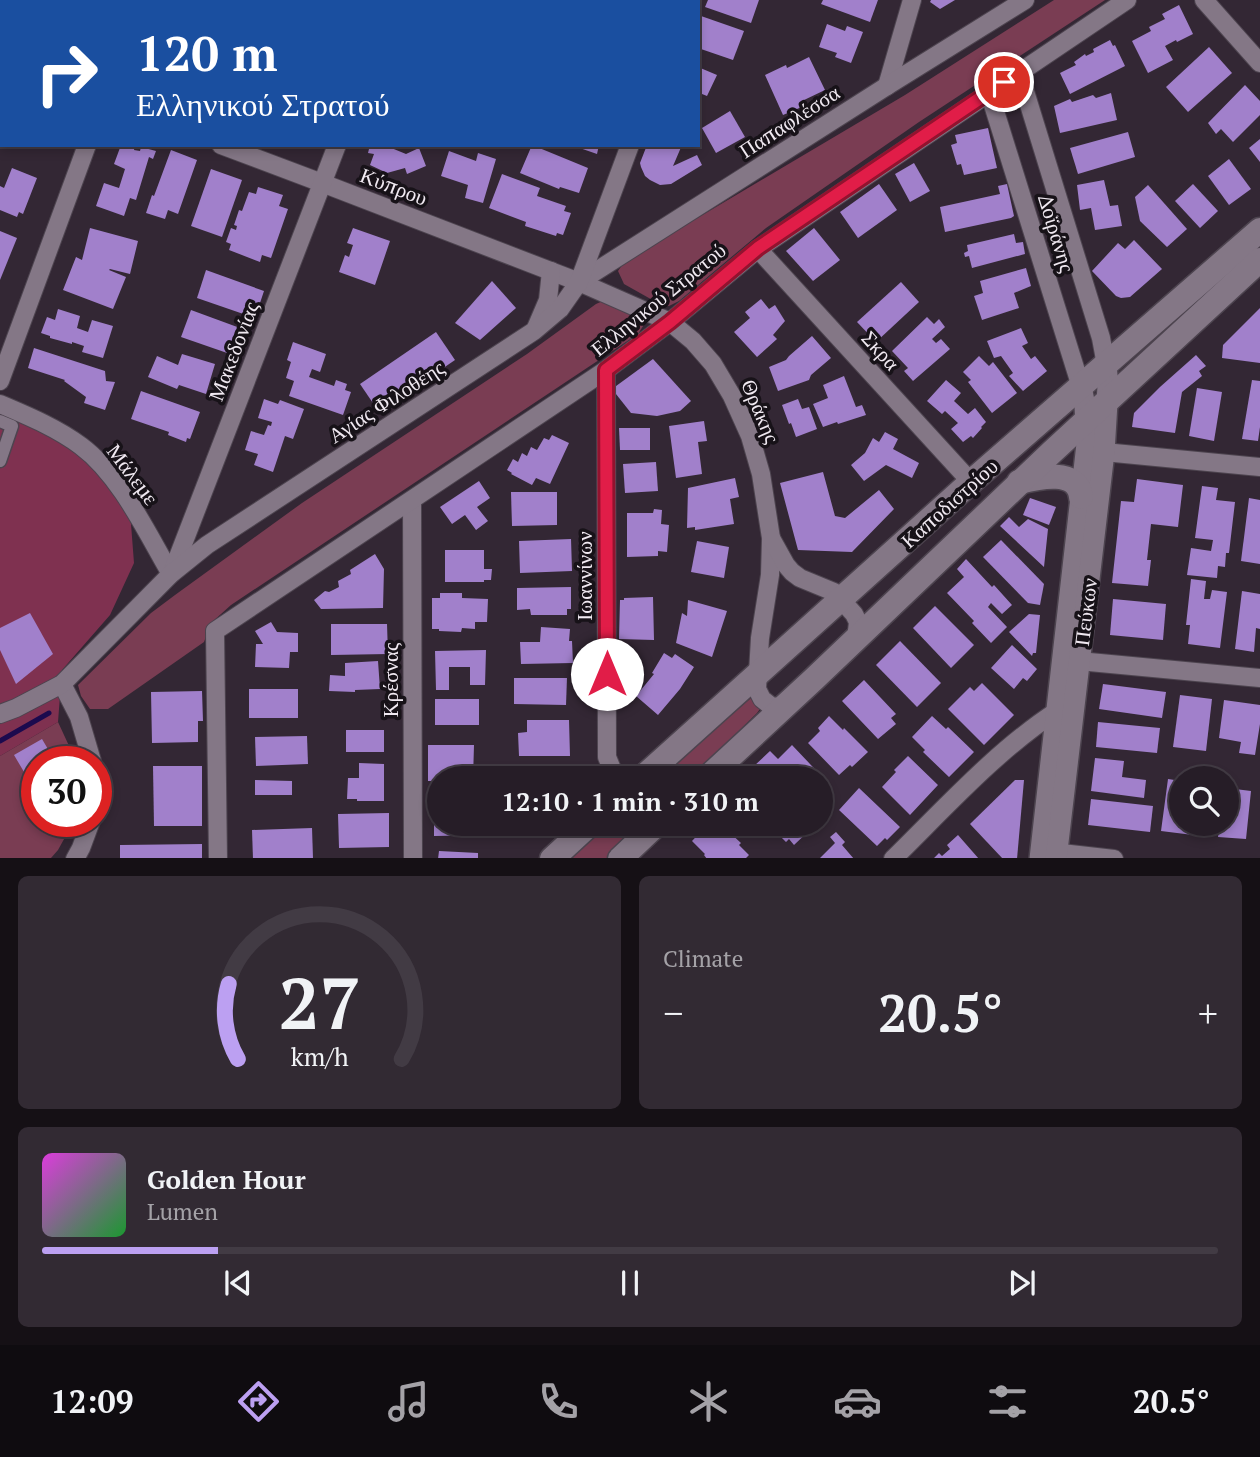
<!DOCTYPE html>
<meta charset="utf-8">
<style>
body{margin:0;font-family:"PT Serif",serif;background:#322a33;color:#f1f3f6;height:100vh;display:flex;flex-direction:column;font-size:26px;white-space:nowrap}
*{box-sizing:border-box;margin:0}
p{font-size:23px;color:#a4a2a7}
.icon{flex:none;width:38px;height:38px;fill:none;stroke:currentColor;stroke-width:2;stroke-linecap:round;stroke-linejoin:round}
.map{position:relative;height:858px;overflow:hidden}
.side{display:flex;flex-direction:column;gap:18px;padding:18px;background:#151015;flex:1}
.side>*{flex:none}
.top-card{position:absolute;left:0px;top:0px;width:700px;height:147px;box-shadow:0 4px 10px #0003,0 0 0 2px #423b44;background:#1a4fa0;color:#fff;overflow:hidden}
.tools{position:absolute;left:1169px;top:766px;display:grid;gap:14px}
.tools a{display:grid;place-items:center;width:70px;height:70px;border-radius:50%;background:#261d27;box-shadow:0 4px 10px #0003,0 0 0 2px #423b44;font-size:35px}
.speed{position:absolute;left:21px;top:746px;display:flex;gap:14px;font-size:35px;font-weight:700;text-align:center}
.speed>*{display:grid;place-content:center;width:91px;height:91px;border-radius:50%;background:#261d27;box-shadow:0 4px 10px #0003,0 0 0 2px #423b44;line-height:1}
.speed .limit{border:10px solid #d22;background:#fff;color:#111}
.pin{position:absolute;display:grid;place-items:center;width:60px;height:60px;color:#fff;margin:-30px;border:4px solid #fff;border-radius:50%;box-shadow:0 2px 7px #0007}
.me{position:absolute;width:77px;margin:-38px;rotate:0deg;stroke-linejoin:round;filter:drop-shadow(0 0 5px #0008)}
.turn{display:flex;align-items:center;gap:24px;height:147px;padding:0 21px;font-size:32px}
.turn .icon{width:91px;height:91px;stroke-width:2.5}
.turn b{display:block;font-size:49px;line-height:60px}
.big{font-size:52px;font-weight:600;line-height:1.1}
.side .widget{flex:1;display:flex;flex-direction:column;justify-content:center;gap:10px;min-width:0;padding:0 24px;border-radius:10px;background:#322a33}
.side .dial{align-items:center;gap:0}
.dial svg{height:182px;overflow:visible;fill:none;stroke:#423b44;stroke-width:7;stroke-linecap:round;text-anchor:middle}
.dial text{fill:#f1f3f6;stroke:none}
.song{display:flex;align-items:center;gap:21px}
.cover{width:84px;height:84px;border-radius:10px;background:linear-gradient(135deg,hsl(300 70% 55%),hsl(130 70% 35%))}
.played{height:7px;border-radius:4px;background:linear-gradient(90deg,#bca0f2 15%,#423b44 15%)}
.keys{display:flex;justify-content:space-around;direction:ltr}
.heat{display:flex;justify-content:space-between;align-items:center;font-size:38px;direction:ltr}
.side .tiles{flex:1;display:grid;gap:18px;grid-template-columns:1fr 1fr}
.widget:last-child{grid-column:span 2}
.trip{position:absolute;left:427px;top:766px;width:406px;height:70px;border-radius:35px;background:#261d27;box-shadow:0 4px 10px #0003,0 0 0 2px #423b44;font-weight:600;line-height:70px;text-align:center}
.tab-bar{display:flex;height:112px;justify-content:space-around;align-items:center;background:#0f0c10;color:#a4a2a7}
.tab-bar .icon{width:49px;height:49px}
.tab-bar .on{color:#bca0f2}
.tab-bar b{font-size:32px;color:#f1f3f6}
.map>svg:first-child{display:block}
</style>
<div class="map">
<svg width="1260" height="859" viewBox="0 0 1260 859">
<rect width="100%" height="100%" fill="#332734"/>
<g fill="#7a3d53">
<path d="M1054,0H1105L919,122L766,228L679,301L669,306L656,302L624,284L618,271L625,261L905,95Z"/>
<path d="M607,299L644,316L645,323L638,334L231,605L211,623L204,642L108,709H90L81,696L78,685L151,613L175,595L302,503L527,354L596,304Z"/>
<path d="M751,698L759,701L762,706L757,713L690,779H657Z"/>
<path d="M58,722L76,761H37V821H74L58,850L51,858H0V756Z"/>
<path d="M607,824H643L607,858L569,859Z"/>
</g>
<path fill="#7f3150" d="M0,410L41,427L95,463L130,511L134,563L110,615L62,670L58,722L0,756Z"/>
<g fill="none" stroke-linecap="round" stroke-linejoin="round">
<path stroke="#1c0a4e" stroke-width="5" d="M0,741L49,713"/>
</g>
<g fill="#a180cb">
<path d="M708,0H759L751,23L705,7Z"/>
<path d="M823,0H878L870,22L821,4Z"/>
<path d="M931,0H955L940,9L930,2Z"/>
<path d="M1179,5L1193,34L1177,42L1176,40L1165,46L1173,60L1148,73L1132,41L1151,31L1149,27L1165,19L1162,14Z"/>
<path d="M701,16L744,31L733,60L698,48V22Z"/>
<path d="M827,24L845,31L847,26L863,32L851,63L835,57L837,53L819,47Z"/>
<path d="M1110,40L1113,46L1115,45L1125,66L1070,94L1060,73L1076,65L1074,62L1085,54L1086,56L1094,52L1093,49Z"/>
<path d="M1209,47L1232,73L1188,112L1166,87Z"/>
<path d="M809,57L825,90L802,101L804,106L783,115L765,75L786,65L787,68Z"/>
<path d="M698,67L717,75L707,96L702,94L698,101Z"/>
<path d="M1245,85L1260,101V115L1233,142L1221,129L1216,134L1208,123Z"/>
<path d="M1111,93L1117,120L1060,133L1054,106L1070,99L1072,102L1093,95L1096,98Z"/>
<path d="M730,111L745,137L716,153L702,128Z"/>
<path d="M988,128L997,168L964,175L961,164L957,165L951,145L957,143L955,135Z"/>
<path d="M1128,132L1135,157L1078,174L1070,148Z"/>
<path d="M1260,139V162L1249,148Z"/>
<path d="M121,145H135L134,150L140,151L141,147L156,151L153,159L149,157L136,200L130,198L124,216L96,206L104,183L119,188L125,169L114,164Z"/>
<path d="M370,145H384L406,154L419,148L426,166L407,174L405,168L387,173L370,165L374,154L368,153Z"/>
<path d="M532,145L588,168L579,193L560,187L559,189L520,173Z"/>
<path d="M571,145H599L597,154Z"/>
<path d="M647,145H682L673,166L697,155L702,165L671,184L660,185L650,180L645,176L641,167L640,163Z"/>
<path d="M171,150L197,160L178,214L168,210L165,219L146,213L152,195L154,196Z"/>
<path d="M449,151L476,161L478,153L496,159L483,203L465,198L468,185L441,176Z"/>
<path d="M1229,159L1251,189L1229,205L1208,176Z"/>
<path d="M914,163L930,191L910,202L895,174Z"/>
<path d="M12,168L37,178L23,214L19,212L17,217L0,210V186L4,188Z"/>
<path d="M211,169L242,180L222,237L191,226Z"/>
<path d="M502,174L540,188L537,196L566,206L564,211L571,213L563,235L557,233L556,236L525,226L526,222L489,208Z"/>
<path d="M1104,180L1110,206L1118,205L1122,226L1095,230L1091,208L1080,210L1077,185Z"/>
<path d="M879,184L897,210L858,238L840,212Z"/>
<path d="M1007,184L1014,216L1011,218L945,232L940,207L1000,194L998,186Z"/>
<path d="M1193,184L1218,211L1200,228L1175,201Z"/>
<path d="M1148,185L1187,229L1167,247L1140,221L1135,197Z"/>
<path d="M258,187L283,195L279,206L288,209L271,258L262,255L260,262L229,250L231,244L226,242L231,228L236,230L237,226L234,225L239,210L242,211L249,192L256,194Z"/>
<path d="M90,228L138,241L130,274L110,269L109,270L126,277L113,309L63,290L76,257L82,260Z"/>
<path d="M353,228L390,241L375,285L339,272L345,255L349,257L353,245L347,243Z"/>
<path d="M814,228L840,260L813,281L786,251Z"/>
<path d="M0,231L17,238L0,280Z"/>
<path d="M1014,234L1016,243L1023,242L1025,254L972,268L969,256L965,257L964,253L968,251L967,245Z"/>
<path d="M1134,240L1162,269L1130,297L1121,298L1116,296L1092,271L1118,243L1125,249Z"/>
<path d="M1026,268L1031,286L1014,293L1019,308L982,320L974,296L983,293L980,281Z"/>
<path d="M206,270L264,291L255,318L197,298Z"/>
<path d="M492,281L516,308L480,340L455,323Z"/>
<path d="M901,282L919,302L876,342L857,322Z"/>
<path d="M761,299L769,309L775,305L785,321L773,335L777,339L757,357L734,332L750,318L745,312Z"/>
<path d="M1260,308V363L1222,358L1223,345Z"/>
<path d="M58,309L80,316L77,328L88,332L92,320L113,326L103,358L82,352L84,346L72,342V344L50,338V336L41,333L47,317L55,320Z"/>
<path d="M191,310L240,328L230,354L181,337Z"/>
<path d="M927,317L934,324L939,319L945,327L932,339L936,343L941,339L950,349L913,381L904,371L908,368L892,351Z"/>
<path d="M1021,328L1028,343L1022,346L1031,359L1035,356L1047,371L1023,391L1009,376L1013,373L1001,356L994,358L987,341Z"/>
<path d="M436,332L455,360L379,412L360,384Z"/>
<path d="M812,336L831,358L811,375L809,380L778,391L769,367L786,360L789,356Z"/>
<path d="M293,342L326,354L320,372L312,369L309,377L334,386L336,380L347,384L345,390L351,392L343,415L289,396L294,381L286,378L291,362L287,360Z"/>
<path d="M34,348L105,371L106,381L115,382L105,410L84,403L86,397L64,381L65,380L28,368Z"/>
<path d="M182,354L215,364L206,394L179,385L177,389L148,377L157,356L178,365Z"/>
<path d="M1196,355L1206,366L1199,371L1202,376L1182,392L1175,433L1132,427L1134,413L1160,387Z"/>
<path d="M979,356L989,366L993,362L1017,393L992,413L968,382L971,380L963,372Z"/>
<path d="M653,359L691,401L680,411L657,416L631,413L612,389Z"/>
<path d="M844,376L856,407L862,405L866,415L838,424L837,422L823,427L813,404L828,398L823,385Z"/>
<path d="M946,380L961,393L954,401L968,414L975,408L986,422L981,427L982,428L973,438L971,436L963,442L951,429L958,423L945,411L942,414L927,401Z"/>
<path d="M1252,380L1260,381V427L1258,441L1242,439Z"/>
<path d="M1197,388L1222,392L1214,441L1189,436Z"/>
<path d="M141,391L200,412L190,439L187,438L186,442L168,435L169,432L131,419Z"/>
<path d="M264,399L278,404L280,400L304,409L293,439L285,436L273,472L254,465L258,454L245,450L251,431L264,435L268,425L271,426L272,422L258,418Z"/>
<path d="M798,399L802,409L809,407L817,429L796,437L791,423L789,424L782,405Z"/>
<path d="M704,421L707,441L698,442L702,474L676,478L669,426Z"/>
<path d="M619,428H650V450H620Z"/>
<path d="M885,432L898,439L893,449L919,463L912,478L886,465L864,481L851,465L865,453L873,438L879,442Z"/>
<path d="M552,435L569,443L550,484L536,478L532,485L511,474L512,473L507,470L513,459L518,462L522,453L527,456L531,447L537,450L544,438L549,440Z"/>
<path d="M656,462L658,491L625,493L623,464Z"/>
<path d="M823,472L835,516L845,518L879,490L894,509L852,552L798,550L780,483Z"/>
<path d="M735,478L739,497L730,499L734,524L695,530V527L687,528L688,488Z"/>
<path d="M1137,479L1183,485L1178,527L1151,524L1147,560H1151L1148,586L1112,583L1121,501L1134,502Z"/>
<path d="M479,481L490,498L477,507L488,521L476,530L465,515L452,524L440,507Z"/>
<path d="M1202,486L1218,488L1216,500L1235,502L1229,553H1226L1225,567L1218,566L1217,578L1187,575L1191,548L1211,551L1213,540L1195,538Z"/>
<path d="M511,492H557V525L512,526Z"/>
<path d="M1030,498L1056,507L1049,525L1023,515Z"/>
<path d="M1249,498L1260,500V564L1241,561Z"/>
<path d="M654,509L662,510L661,524L669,525L667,552L658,551V556L627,557V513H653Z"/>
<path d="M1009,517L1019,527L1028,519L1048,529L1044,567L1000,526Z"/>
<path d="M571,539L572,571L520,573L519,541Z"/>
<path d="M1001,540L1044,584L1040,605L1028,603L983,557Z"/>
<path d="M697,541L729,547L724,578L691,572Z"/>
<path d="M445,550H484V569H492L491,580H484V582H445Z"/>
<path d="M375,554L384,569L383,608L321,609L314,600L325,591L329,592L339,587L338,581L351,574L350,570Z"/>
<path d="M966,559L992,587L994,585L1012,605L1002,614L991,603L988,607L1007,627L991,643L972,623L974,621L947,593L964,577L957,569Z"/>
<path d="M1191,579L1206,581L1204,599H1210L1212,590L1227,592L1220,648L1188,644L1190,625H1186Z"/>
<path d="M571,587V609H567V615H531L530,609L517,610V588Z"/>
<path d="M1242,591L1260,594V629L1256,628L1254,652L1235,649Z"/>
<path d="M440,593H462V598L488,599L487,622H475V629L462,628L461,632L439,631V629H432V598H440Z"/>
<path d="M653,597L654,640L619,639L620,600H624V598Z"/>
<path d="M1113,599L1166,604L1163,640L1110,635Z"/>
<path d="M688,600L727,611L712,657L676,643L682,613L687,616Z"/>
<path d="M935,606L974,645L951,668L913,628Z"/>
<path d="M30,613L53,654L16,684L0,650V628Z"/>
<path d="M1029,614L1040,615L1036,653H1033L1032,656L1009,632Z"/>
<path d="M271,622L277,632L298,633V652H290L289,668L255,667L256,644H263L255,631Z"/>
<path d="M331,624H387L388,654L331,655Z"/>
<path d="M541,627L570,629L569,641H572L573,663L521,664L520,642H540Z"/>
<path d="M900,641L941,683L917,707L876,665Z"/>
<path d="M1012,645L1037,669L1027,681L1023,678L1014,689L991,668Z"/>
<path d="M486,650L485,685H470V667H449V690H436L435,651Z"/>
<path d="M664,653L672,658L675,654L694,667L680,689L658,715L636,696L654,674L652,673Z"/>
<path d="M378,661L380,689L355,690V692L329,691L330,675L345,676V663Z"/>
<path d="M514,678H567L566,705L514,704Z"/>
<path d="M864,680L896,714L891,718L896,724L878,739L842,701Z"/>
<path d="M982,683L1014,715L984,745L948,709L970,687L974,691Z"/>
<path d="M1103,684L1166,692L1162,718L1099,709Z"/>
<rect x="249" y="689" width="49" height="29"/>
<path d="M202,691L203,721H198V742L152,743L151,692Z"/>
<path d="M1180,695L1212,699L1206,751L1173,747Z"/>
<rect x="435" y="699" width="44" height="26"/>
<path d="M1224,700L1260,705V724L1255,755L1239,753L1241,742L1219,738Z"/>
<path d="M829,716L843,730L844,728L868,752L852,767L850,765L839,775L808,743L820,731L818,728Z"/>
<path d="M932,716L946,729L948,727L974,752L949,777L923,752L925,750L912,737Z"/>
<path d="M527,720H569L570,756H519L518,733L527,732Z"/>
<path d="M1098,722L1160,728L1157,753L1096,747Z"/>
<rect x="346" y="730" width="38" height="22"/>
<path d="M307,736L308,764L256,766L255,737Z"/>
<path d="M42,739L55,761H37V794L14,755Z"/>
<path d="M428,745H474L473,779H439V781H428Z"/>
<path d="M792,745L828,783L821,790V779H764L753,767L770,751L778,759Z"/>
<path d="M908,756L938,785L910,815L882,787L896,772L894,770Z"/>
<path d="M1095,758L1124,761L1122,777L1146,780L1144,798L1091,791Z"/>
<path d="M359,763L384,764V801H357V799H347L348,778H359Z"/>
<path d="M153,766H202V826H154Z"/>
<path d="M1195,774L1208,776V779H1194Z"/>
<path d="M1168,779L1181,781V824H1202L1201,836L1161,831Z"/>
<path d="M255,780L292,781V795H255Z"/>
<path d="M1015,780H1024L1017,859H1003L970,824Z"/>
<path d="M434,788H439V824H496V835L434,836Z"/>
<path d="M859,788L900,827L887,840L885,838L877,846L839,810Z"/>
<path d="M1227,788L1251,791L1246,839L1218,837L1220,824H1227Z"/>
<path d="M1091,799L1153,806L1150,832L1088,825Z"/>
<path d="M389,813V847L339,848L338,814Z"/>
<path d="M509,824H542L531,834L525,828V835H509Z"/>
<path d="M708,824H717L726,833L728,831L741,843L739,845L749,855L745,859H707L704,855L705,854L692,841Z"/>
<path d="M786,824H807L811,829L794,845L789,839L786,842L777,833Z"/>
<path d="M312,828L313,858L253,859L252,830Z"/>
<path d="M836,832L845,842L842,845L854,859H819L835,843L830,837Z"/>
<path d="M958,835L979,859H933L939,853L942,856L950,849L947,845Z"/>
<path d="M202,844V859H120V845Z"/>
<path d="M439,851L478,853V859H438Z"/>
</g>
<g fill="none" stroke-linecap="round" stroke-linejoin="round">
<g stroke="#4d444f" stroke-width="15">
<path id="pedestrian" d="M0,421L12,426L0,461"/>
</g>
<g stroke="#4d444f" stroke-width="20">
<g id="minor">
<path d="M1204,0L1260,63"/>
<path d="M141,2V0"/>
<path d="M392,2L393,0"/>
<path d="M682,2L683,0"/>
<path d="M0,60L2,61"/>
<path d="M1019,72L1101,338L1106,365"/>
<path d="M887,86L912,0"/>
<path d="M989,92L1081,387"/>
<path d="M221,145L322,183L579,282L670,322L693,341L713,364L732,396L750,436L761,474L771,538L770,575L760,638L757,689L762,699L771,706L783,708"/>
<path d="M758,249L971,482"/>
<path d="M579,282L887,86L1025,0"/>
<path d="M536,328L548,300L551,271"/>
<path d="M606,370L607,757L616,779"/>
<path d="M0,381L87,145"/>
<path d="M0,404C28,416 57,428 81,446C120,475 147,533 171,574"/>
<path d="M1104,452L1260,467"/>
<path d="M412,501L413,859"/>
<path d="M771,538L786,565L792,572L800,578L834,592L854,614L858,622L856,639"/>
<path d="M173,570L337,145"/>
<path d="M1068,660L1260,678"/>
<path d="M62,684L79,717L92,761"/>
<path d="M0,714L16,708L62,684L171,574L207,545L534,331L560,309L579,282L630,145"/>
<path d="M1044,851L1114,859"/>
<path d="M75,859L81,848L91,821"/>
<path d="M218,859L215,631L606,370L670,322L758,249L1127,0"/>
<path d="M893,859C944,809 997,750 1057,711L1067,713"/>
</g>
</g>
<g stroke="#4d444f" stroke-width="24">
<g id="tertiary">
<path d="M1040,859L1087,444L1085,406L1081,387"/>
<path d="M1056,859L1104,452L1108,386L1106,365"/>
</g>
</g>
<g stroke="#4d444f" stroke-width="27">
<g id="secondary">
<path d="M1019,482C1039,477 1078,468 1081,497"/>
<path d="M641,779L971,482L1260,230"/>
<path d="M706,779L814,679L1052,452L1260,260"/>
<path d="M552,859L590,824"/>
<path d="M620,859L657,824"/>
</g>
</g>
<use href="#pedestrian" stroke="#847786" stroke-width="12"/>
<use href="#minor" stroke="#847786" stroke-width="18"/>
<use href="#tertiary" stroke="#847786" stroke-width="21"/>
<use href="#secondary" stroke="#847786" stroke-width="24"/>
</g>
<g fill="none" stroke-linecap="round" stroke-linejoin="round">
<g stroke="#92132f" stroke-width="18">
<path id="route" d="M607,674L606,370L670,322L758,248L1004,82"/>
</g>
<use href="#route" stroke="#e11d48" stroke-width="12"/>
</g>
<g text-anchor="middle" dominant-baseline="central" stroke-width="7" stroke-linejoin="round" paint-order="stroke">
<g font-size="21" fill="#f0e9f1" stroke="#171218">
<text transform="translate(789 121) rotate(-33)">Παπαφλέσσα</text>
<text transform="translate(394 186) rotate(21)">Κύπρου</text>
<text transform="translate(1057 233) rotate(73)">Δοϊράνης</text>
<text transform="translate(658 299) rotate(-39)">Ελληνικού Στρατού</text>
<text transform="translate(881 350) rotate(48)">Σκρα</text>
<text transform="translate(233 351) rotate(-69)">Μακεδονίας</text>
<text transform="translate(386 401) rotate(-33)">Αγίας Φιλοθέης</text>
<text transform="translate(761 411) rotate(67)">Θράκης</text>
<text transform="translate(133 474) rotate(53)">Μάλεμε</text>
<text transform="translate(949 503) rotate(-42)">Καποδιστρίου</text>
<text transform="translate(584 576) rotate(-90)">Ιωαννίνων</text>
<text transform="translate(1085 612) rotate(-83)">Πεύκων</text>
<text transform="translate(390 680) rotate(-90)">Κρέσνας</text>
</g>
</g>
</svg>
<div class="tools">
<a><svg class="icon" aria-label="search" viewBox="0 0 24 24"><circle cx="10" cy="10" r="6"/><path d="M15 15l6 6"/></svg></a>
</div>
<div class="speed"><div class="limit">30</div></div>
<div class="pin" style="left:1004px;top:82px;background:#d93025"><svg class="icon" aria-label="arrive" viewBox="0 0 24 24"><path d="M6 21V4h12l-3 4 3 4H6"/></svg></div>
<svg class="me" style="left:607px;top:674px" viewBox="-20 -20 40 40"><circle r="19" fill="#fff"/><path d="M0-13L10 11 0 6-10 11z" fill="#e11d48"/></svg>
<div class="trip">12:10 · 1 min · 310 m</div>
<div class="top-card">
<div class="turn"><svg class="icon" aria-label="right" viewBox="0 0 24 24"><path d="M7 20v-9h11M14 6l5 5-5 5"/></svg><div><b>120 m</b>Ελληνικού Στρατού</div></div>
</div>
</div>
<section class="side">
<div class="tiles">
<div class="widget dial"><svg viewBox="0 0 100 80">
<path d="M14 69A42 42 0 1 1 86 69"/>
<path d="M14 69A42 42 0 0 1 10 36" stroke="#bca0f2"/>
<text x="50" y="56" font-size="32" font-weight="700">27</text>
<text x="50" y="72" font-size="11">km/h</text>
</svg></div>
<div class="widget"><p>Climate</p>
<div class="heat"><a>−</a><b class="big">20.5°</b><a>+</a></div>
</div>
<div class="widget">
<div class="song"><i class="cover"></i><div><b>Golden Hour</b><p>Lumen</p></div></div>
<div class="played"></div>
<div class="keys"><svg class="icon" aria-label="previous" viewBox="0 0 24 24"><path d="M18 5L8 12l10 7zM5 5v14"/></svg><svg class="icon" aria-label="pause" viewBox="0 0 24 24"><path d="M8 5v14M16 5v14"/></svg><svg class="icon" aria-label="next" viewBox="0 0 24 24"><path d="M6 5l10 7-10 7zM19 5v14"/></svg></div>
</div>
</div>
</section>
<nav class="tab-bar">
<b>12:09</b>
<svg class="icon on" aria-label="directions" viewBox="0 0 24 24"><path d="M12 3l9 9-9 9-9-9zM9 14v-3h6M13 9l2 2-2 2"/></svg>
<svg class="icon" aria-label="music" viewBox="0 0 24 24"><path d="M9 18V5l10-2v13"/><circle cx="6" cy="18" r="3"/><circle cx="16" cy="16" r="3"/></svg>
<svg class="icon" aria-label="phone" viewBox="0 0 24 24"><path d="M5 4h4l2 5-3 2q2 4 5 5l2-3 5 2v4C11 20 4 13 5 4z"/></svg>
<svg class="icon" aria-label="climate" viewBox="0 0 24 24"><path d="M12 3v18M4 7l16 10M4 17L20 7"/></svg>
<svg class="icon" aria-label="car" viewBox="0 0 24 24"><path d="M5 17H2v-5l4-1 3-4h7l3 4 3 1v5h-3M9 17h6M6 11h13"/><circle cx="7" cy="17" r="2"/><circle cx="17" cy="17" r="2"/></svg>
<svg class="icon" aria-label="filters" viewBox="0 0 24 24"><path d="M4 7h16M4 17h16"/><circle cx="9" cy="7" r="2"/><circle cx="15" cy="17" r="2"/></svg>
<b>20.5°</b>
</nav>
